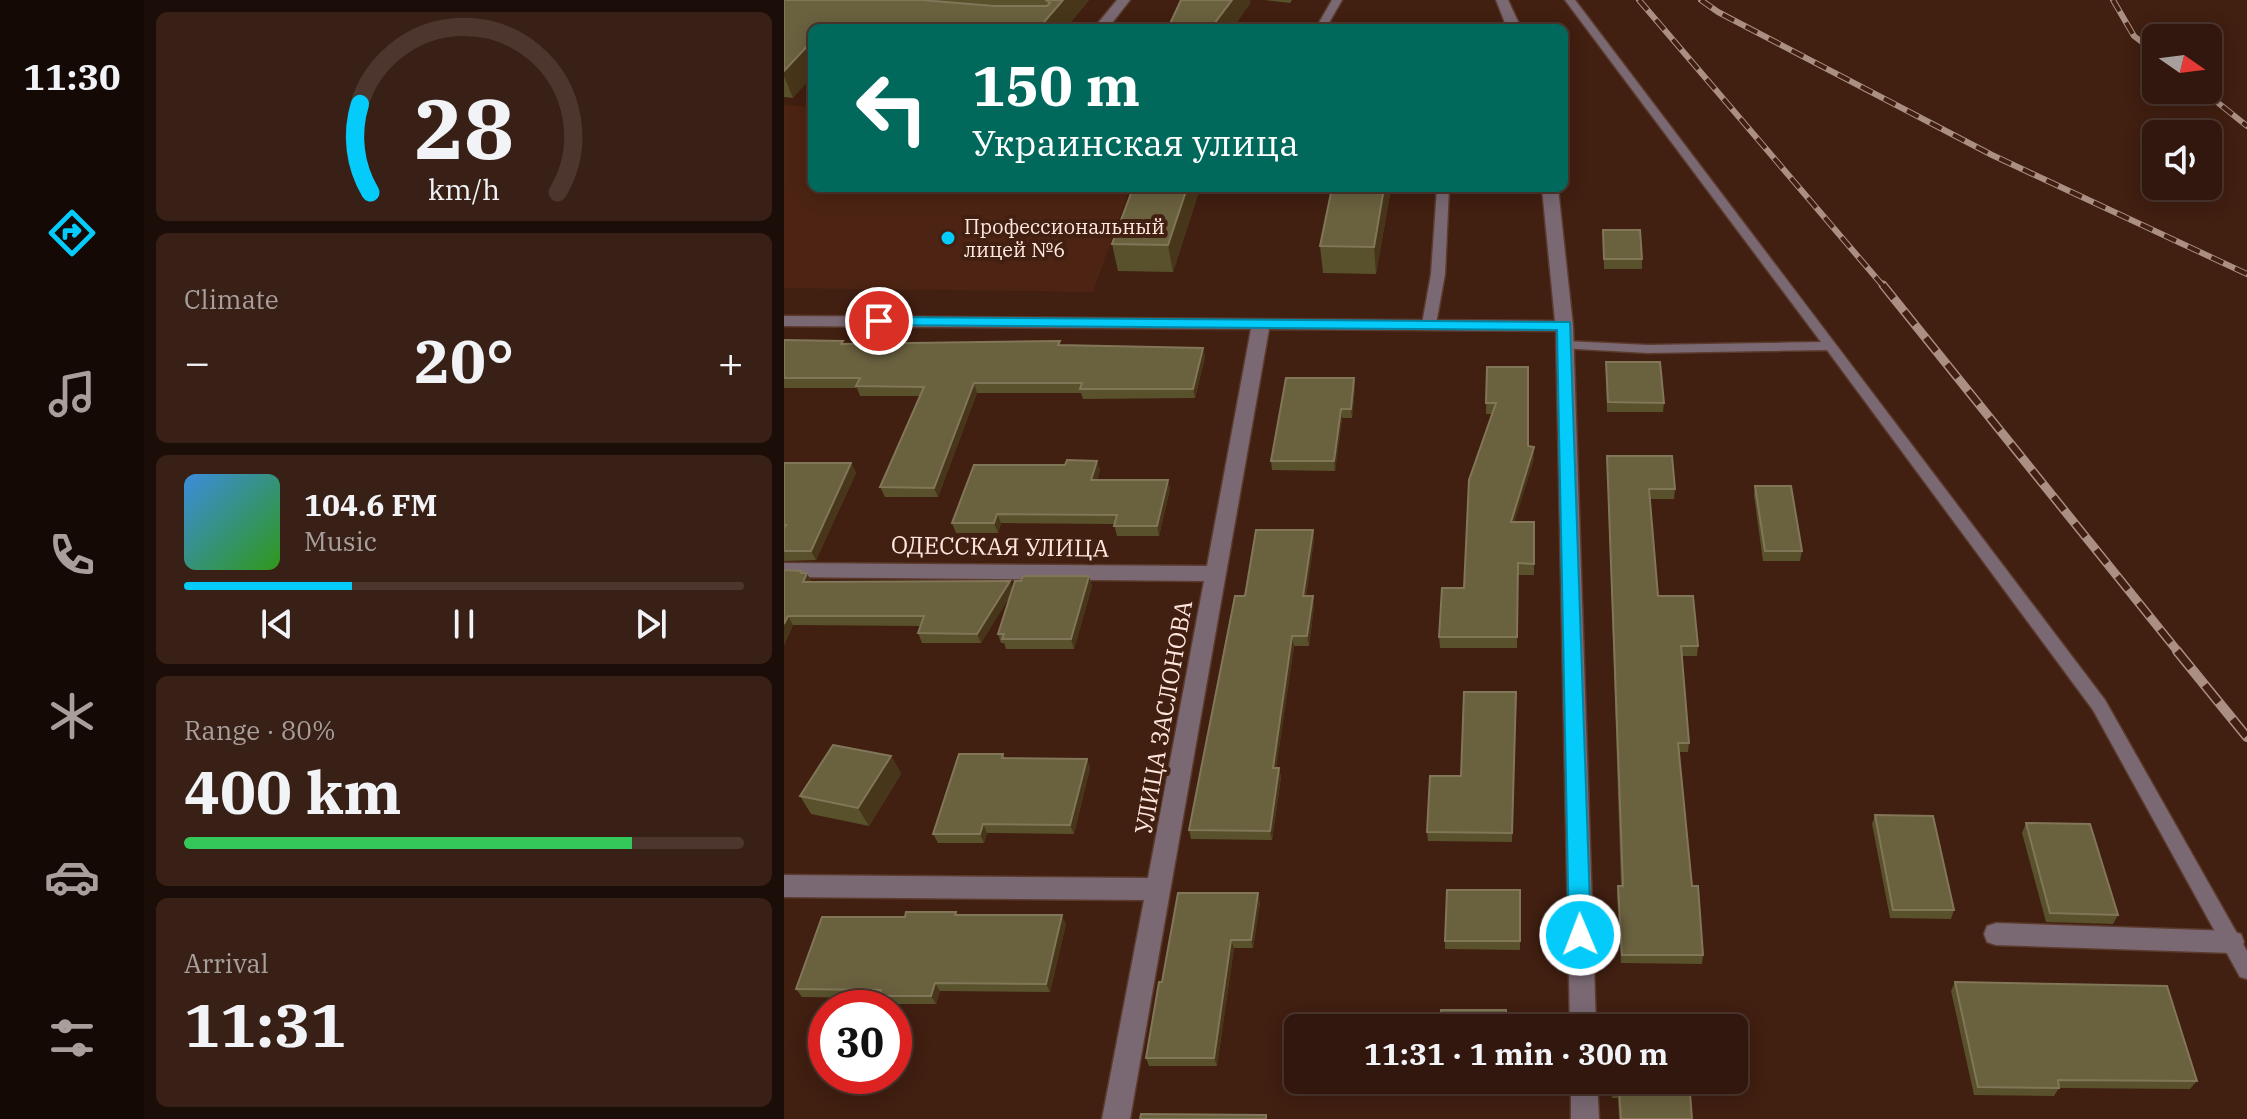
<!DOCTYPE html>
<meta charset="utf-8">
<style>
body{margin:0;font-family:"IBM Plex Serif",serif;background:#392016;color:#f1f3f6;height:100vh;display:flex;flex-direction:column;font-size:30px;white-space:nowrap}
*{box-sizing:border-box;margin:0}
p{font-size:26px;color:#a89f9d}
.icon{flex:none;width:44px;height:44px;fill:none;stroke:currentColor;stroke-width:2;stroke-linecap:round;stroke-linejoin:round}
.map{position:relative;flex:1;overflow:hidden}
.sheet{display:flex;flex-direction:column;gap:12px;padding:12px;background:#1b0d07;width:640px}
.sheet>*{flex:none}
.banner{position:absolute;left:24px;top:24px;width:760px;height:168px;border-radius:12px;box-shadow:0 4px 20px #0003,0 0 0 2px #4c362e;background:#00695c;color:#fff;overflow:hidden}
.needle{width:52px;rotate:104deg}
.fabs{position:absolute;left:1358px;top:24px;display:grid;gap:16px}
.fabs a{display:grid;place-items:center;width:80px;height:80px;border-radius:12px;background:#31170d;box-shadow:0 4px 20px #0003,0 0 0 2px #4c362e;font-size:40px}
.speed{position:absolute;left:24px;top:990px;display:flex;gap:16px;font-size:40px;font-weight:700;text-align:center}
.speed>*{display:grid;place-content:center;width:104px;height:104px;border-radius:50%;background:#31170d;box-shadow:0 4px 20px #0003,0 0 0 2px #4c362e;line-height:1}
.speed .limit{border:12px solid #d22;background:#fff;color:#111}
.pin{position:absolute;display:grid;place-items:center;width:68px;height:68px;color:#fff;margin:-34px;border:4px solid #fff;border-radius:50%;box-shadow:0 2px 8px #0007}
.me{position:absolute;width:88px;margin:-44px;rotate:359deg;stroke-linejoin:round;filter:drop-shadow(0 0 6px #0008)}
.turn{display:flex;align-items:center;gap:28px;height:168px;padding:0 32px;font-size:36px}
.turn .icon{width:104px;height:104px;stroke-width:2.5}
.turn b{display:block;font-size:56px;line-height:68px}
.big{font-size:60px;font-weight:700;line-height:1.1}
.sheet .widget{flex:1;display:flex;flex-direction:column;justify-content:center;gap:12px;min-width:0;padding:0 28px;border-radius:12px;background:#392016}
.sheet .dial{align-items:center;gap:0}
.dial svg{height:208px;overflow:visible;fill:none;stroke:#4c362e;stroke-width:7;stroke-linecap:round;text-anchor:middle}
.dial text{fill:#f1f3f6;stroke:none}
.song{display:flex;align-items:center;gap:24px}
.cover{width:96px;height:96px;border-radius:12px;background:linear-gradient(135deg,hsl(210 70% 55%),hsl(110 70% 35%))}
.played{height:8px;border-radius:4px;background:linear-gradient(90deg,#04cbf9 30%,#4c362e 30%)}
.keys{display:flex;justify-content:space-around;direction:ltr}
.heat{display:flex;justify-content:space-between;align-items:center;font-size:44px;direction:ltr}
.charge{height:12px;border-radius:6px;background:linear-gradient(90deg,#34c759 80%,#4c362e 0)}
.trip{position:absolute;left:500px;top:1014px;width:464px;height:80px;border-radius:12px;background:#31170d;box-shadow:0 4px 20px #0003,0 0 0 2px #4c362e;font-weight:700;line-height:80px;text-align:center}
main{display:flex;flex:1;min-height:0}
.tab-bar{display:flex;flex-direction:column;width:144px;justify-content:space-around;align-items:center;background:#140905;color:#a89f9d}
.tab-bar .icon{width:56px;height:56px}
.tab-bar .selected{color:#04cbf9}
.tab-bar b{font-size:36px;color:#f1f3f6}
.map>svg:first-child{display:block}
</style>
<main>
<nav class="tab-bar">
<b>11:30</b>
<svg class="icon selected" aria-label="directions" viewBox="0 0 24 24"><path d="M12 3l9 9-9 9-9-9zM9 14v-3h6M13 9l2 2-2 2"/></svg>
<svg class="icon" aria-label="music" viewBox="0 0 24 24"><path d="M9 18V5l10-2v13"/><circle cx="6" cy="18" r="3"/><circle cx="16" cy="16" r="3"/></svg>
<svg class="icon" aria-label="phone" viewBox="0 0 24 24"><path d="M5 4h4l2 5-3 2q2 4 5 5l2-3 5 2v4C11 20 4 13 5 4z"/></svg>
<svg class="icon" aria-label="climate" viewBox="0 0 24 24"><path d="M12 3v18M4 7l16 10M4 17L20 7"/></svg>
<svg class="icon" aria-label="car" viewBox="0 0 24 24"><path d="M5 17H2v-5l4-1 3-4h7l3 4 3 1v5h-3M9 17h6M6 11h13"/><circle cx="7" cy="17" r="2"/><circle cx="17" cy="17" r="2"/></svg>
<svg class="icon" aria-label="filters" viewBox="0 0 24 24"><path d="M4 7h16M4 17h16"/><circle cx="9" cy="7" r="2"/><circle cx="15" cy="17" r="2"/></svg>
</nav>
<section class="sheet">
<div class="widget dial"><svg viewBox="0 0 100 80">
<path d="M14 69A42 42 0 1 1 86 69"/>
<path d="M14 69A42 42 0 0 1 10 35" stroke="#04cbf9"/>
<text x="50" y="56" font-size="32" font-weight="700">28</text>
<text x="50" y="72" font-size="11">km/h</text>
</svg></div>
<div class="widget"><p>Climate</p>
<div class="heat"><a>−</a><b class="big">20°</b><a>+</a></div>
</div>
<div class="widget">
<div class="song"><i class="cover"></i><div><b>104.6 FM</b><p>Music</p></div></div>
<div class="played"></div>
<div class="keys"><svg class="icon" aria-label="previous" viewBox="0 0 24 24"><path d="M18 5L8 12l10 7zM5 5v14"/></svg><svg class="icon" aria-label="pause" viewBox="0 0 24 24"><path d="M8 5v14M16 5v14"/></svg><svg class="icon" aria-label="next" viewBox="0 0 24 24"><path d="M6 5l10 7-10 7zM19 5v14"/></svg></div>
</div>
<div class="widget"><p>Range · 80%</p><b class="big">400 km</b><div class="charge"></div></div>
<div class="widget"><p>Arrival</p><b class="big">11:31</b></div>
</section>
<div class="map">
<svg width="1463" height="1119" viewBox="0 0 1463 1119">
<rect width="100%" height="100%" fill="#411f11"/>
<path fill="#4d2413" d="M0,105L28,107V188H346L309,292L0,288Z"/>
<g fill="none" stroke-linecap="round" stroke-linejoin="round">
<g stroke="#5c3b2e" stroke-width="3">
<g id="lane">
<path d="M548,0H558L542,28H532Z"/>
<path d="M781,0H791L1321,700L1463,951V979L1456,977L1309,710L1043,350L864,353L776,348L774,345L776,342L781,341L864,345L1037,342Z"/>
<path d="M653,188H665L661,274L652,324L645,328L638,324L647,274Z"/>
</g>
</g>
<g stroke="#5c3b2e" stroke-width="3">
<g id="street">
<path d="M333,0H346L324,28H310Z"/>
<path d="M712,0H724L737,28H723Z"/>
<path d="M758,188H774L789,326L812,1028H786L772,331L485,329L346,1119H318L360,900L0,897V875L364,878L420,581L0,577V563L423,566L467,329L0,326V316L771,321Z"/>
<path d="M1212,923L1448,931L1457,934L1460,942L1457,950L1448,953L1212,945L1203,942L1200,934L1203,926Z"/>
<path d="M787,1080H813L815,1119H787Z"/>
</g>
</g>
<use href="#lane" fill="#7a6973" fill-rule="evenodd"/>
<use href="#street" fill="#7a6973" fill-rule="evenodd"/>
<g stroke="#ab8f83" stroke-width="6">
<g id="rail-far2">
<path d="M855,0L1100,287"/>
<path d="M917,0L934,12L1208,155L1463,274"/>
<path d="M1329,0L1350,36L1372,53"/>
<path d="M1418,90L1463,126"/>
</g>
</g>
<g stroke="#ab8f83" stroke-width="9">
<path id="rail-far1" d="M1099,285L1395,653"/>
</g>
<g stroke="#ab8f83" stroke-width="10">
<path id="rail" d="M1393,651L1463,737"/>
</g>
<use href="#rail-far2" stroke="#411f11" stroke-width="4" stroke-dasharray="13" stroke-linecap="butt"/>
<use href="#rail-far1" stroke="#411f11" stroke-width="6" stroke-dasharray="17" stroke-linecap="butt"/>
<use href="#rail" stroke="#411f11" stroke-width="7" stroke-dasharray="22" stroke-linecap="butt"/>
</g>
<g fill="#58512c">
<path d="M0,0H305L282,28H28L9,98L0,97Z"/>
<path d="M480,0H508L506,3Z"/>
<path d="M349,188H416L389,272L334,271L328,244Z"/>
<path d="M607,188L592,274L539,273L536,246Z"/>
<path d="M819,230L858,259V269H820Z"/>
<path d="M0,340L60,343L419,348L421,357L411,398L299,399L297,393H193L154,497H101L96,487L136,396H76L73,388H0Z"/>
<path d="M822,362L880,403L879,412H823Z"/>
<path d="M703,367L750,459L730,522H750V575H734L733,648H656L655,637L680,588L708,414H702Z"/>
<path d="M570,378L571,387L568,418H558L551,471L488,470L487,461Z"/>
<path d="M823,456L891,489L890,499H866L874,596L914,646L913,656H897L905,743L904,752H895L908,886L919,955L918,964L837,963L833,895L834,886H837Z"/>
<path d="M0,463H67L72,473L32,560L0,561Z"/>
<path d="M316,470L313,480L386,489L375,536H333L330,524L217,523L214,533H172L168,523Z"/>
<path d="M971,486L1018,551L1016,561H979L970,495Z"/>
<path d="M529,530L530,540L522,596L530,606L525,646H510L492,768H495L497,777L488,840L407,839L405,830L461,596Z"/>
<path d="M0,570L18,571L28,582L228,589L305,576L308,586L290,649H222L220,643H217L214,634L226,596L197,643H138L134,633L137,626L9,625L0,645Z"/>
<path d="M732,692L728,842L644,841L643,832L677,776Z"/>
<path d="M219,754L221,758L303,759L306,768L290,834L203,833L200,843H154L149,834Z"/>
<path d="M107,756L117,774L85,826L27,814L16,796Z"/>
<path d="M1091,815L1170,910L1167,919L1106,918L1088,824Z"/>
<path d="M1242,823L1334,915L1329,924L1262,922L1238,833Z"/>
<path d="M736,890V950L661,949V941Z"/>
<path d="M476,902L469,948H450L433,1066H365L362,1058L378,982Z"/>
<path d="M172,912L174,915L282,924L266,992L156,991L152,1004H101L97,998L18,997L12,989L121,917Z"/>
<path d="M1171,982L1413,1081L1406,1089L1275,1088L1270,1096L1190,1095L1167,991Z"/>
<path d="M827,1080H905L908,1119H835L834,1098H828Z"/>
</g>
<g fill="#473619">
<path d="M279,0H305L282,28H255Z"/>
<path d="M448,0H466V4L449,28H427Z"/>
<path d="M28,41V77L9,98L0,76V71Z"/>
<path d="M403,188H416L389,272L384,245Z"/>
<path d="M600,188H607L592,274L590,247Z"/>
<path d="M419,348L421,357L411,398L409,389Z"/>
<path d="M570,378L571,387L568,418L567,409Z"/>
<path d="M190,383L193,393L154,497L150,488Z"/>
<path d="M557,409L558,418L551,471L550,461Z"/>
<path d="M750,447V459L727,534V522Z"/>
<path d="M313,461L316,470L310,489L307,480Z"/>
<path d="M67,463L72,473L32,560L27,551Z"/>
<path d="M384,480L386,489L375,536L373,526Z"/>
<path d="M213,514L217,523L214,533L210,523Z"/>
<path d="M529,530L530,540L521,606L519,596Z"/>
<path d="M18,571L22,577L23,573L28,583L19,582L17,573Z"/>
<path d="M305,576L308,586L290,649L287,639Z"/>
<path d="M226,581L229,591L197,643L193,634Z"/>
<path d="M529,596L530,606L525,646L523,636Z"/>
<path d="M4,616L9,625L0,645V624Z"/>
<path d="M508,636L510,646L491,777L489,768Z"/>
<path d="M107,756L117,774L85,826L74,808Z"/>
<path d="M303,759L306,768L290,834L286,825Z"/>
<path d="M495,768L497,777L488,840L486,831Z"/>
<path d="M199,824L203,833L200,843L196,834Z"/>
<path d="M474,893L476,902L469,948L467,940Z"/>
<path d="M278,915L282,924L266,992L262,984Z"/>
<path d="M447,940L450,948L433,1066L430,1058Z"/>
<path d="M151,983L156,991L152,1004L147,996Z"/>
</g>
<g fill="#6a613f" stroke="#817658" stroke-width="2">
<path d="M0,0H137L210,6H263L266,3L262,0H279L255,28H28V41L0,71Z"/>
<path d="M397,0H448L427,28H384Z"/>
<path d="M349,188H403L384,245L328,244Z"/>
<path d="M548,188H600L590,247L536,246Z"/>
<path d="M819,230H856L858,259H820Z"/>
<path d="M0,340L59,341L57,344L276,341L274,345L419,348L409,389H296L298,383H190L150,488L96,487L140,387L72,386L76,378H0Z"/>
<path d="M822,362H876L880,403L824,402Z"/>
<path d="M703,367H744V446L750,447L727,522H750V564L734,563L733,637H655L658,588H680L685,480L712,403H702Z"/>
<path d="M502,378H570L567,409H557L550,461H487Z"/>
<path d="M823,456H888L891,489H865L874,596H909L914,646H897L905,743H894L908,886H914L919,955H838L834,886H839Z"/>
<path d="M283,460L313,461L307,480H384L373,526H330L333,515L213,514L210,523H168L190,465H281Z"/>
<path d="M0,463H67L27,551H0V528L2,525H0Z"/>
<path d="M971,486H1007L1018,551H981Z"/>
<path d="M472,530H529L519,596H529L523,636H508L489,768H495L486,831L405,830L451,596H461Z"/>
<path d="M0,570L18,571L17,573H23L19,582L226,581L193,634L134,633L140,616H4L0,624Z"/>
<path d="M239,576H305L287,639H218L220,634H214L231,581H237Z"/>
<path d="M680,692H732L728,833L643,832L646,776H677Z"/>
<path d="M49,745L107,756L74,808L16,796Z"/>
<path d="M175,754H219L218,758L303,759L286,825L199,824L196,834H149Z"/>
<path d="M1091,815L1149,816L1170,910H1109Z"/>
<path d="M1242,823L1306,824L1334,915L1266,913Z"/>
<path d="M663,890H736V941H661Z"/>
<path d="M394,893H474L467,940H447L430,1058H362L375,982H378Z"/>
<path d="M122,912H172L171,915H278L262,984L151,983L147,996H95L97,990L12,989L38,917H121Z"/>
<path d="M1171,982L1383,986L1413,1081L1274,1080L1275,1088L1194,1087Z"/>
<rect x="657" y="1010" width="65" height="18"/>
<path d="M825,1015H901L902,1028H826Z"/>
<path d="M828,1080H905L908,1119H837L835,1090H829Z"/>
<path d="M357,1114L482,1115V1119H356Z"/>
</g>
<path fill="#04cbf9" stroke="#0384a2" stroke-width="2" d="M95,317L786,322L807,935L804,942L796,945L788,942L785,935L773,330L90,325L88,321Z"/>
<circle fill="#04cbf9" stroke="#411f11" stroke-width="3" cx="164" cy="238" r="8"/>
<g text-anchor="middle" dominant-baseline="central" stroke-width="8" stroke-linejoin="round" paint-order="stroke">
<g font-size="20" fill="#ffe7de" stroke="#411f11" text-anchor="start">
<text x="180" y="226">Профессиональный<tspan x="180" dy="23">лицей №6</tspan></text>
</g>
<g font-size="24" fill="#ffe7de" stroke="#411f11">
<text transform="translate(216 546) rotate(1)">ОДЕССКАЯ УЛИЦА</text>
<text transform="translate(379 717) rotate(-80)">УЛИЦА ЗАСЛОНОВА</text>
</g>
</g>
</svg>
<div class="fabs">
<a><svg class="needle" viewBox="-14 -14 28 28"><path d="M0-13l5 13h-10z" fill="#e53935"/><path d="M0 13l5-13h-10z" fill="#a89f9d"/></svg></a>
<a><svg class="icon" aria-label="sound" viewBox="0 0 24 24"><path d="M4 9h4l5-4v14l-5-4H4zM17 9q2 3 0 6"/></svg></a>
</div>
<div class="speed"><div class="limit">30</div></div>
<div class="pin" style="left:95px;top:321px;background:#d93025"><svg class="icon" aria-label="arrive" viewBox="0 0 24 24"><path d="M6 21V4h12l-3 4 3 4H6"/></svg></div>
<svg class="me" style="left:796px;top:935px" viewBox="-20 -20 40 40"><circle r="17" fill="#04cbf9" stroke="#fff" stroke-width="3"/><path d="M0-11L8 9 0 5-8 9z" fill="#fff"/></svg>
<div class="trip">11:31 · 1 min · 300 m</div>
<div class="banner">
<div class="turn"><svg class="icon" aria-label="left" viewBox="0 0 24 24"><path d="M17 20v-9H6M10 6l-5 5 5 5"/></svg><div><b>150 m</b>Украинская улица</div></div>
</div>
</div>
</main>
